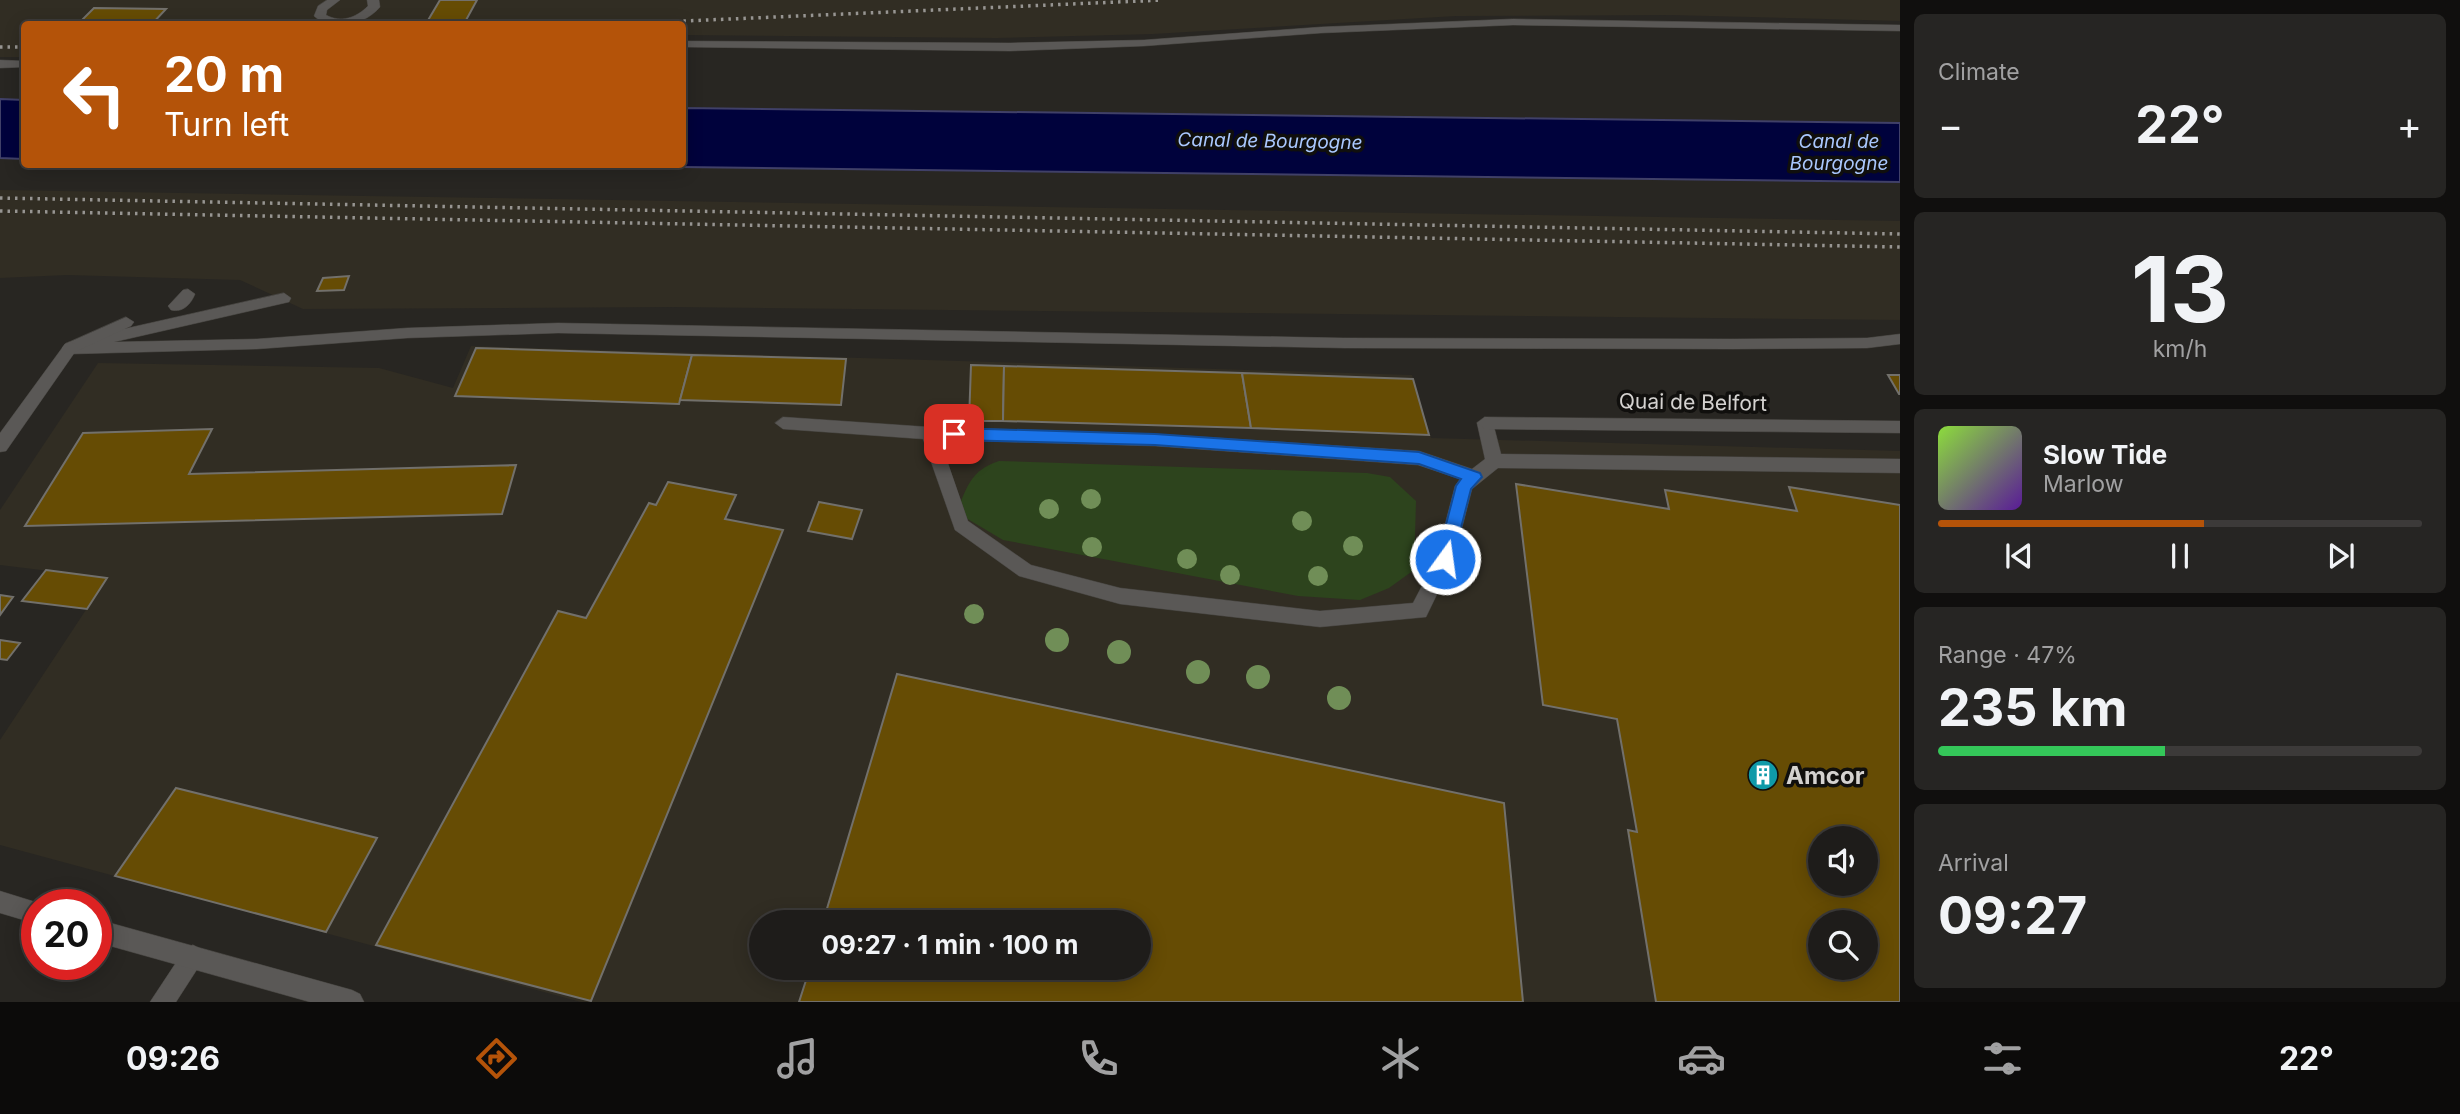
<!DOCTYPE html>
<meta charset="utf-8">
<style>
body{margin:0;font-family:Inter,sans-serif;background:#262523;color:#f1f3f6;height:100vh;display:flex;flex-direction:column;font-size:26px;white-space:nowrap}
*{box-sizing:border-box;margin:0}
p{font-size:23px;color:#a1a1a2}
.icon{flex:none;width:38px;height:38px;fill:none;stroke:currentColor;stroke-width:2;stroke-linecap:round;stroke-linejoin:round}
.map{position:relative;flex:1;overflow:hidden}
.details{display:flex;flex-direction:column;gap:14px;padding:14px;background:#100f0e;width:560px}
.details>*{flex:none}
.banner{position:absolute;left:21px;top:21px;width:665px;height:147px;border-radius:7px;box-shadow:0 4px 18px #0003,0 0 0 2px #3c3a39;background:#b45309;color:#fff;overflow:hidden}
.tools{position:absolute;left:1808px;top:826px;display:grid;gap:14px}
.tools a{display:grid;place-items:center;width:70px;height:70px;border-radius:50%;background:#1e1c1a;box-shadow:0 4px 18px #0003,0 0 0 2px #3c3a39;font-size:35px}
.speed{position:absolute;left:21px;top:889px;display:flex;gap:14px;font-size:35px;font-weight:700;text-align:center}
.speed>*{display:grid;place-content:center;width:91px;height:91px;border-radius:50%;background:#1e1c1a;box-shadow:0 4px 18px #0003,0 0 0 2px #3c3a39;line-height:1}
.speed .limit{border:10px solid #d22;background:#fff;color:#111}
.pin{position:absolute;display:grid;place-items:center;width:60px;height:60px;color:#fff;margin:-30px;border-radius:14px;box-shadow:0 4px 10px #0006}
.me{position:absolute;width:77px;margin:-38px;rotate:14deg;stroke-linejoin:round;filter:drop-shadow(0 0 5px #0008)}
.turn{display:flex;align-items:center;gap:24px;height:147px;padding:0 28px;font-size:32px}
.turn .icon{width:91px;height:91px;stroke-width:2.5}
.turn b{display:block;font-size:49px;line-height:60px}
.big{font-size:52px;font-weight:700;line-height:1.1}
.details .widget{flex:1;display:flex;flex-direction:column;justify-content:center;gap:10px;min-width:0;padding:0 24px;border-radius:10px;background:#262523}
.details .dial{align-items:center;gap:0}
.dial b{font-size:91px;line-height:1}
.song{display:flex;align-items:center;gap:21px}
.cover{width:84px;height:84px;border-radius:10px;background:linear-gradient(135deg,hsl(90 70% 55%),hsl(270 70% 35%))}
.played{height:7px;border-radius:4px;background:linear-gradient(90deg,#b45309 55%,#3c3a39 55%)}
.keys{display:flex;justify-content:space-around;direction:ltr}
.heat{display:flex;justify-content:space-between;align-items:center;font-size:38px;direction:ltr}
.charge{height:10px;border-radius:5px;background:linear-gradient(90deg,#34c759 47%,#3c3a39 0)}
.trip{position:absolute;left:749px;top:910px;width:402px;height:70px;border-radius:35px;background:#1e1c1a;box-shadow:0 4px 18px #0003,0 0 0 2px #3c3a39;font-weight:700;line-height:70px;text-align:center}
.tabs{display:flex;height:112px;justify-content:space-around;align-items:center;background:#0c0b0a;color:#a1a1a2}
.tabs .icon{width:49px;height:49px}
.tabs .active{color:#b45309}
.tabs b{font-size:32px;color:#f1f3f6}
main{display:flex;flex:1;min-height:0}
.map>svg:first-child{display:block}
</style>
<main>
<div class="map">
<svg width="1900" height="1002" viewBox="0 0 1900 1002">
<rect width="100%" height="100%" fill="#282622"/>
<g fill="#312d23" fill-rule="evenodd">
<path d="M0,0H1900V21L1671,15L1456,16L1153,34L996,38L683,35L682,24H24V57H0Z"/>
<path d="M0,190L1900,221V320L673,307L303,309L240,280L67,275L0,278Z"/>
<path d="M471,346L1412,375L1431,438L1900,451V1002H581L0,845V740L107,578L0,565V510L98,363L379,368L453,388ZM1820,838H1866V884H1820ZM761,922H1139V968H761ZM1820,922H1866V968H1820Z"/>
</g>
<path fill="#2d441d" d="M999,461L1367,473L1390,477L1416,501L1414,570L1389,588L1360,600L1298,596L1003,540L966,518L961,501C970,479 976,469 999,461Z"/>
<g fill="#00023c" stroke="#404068" stroke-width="2">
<path d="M0,99L24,100V159L0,158Z"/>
<path d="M683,108L1900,123V182L515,165L682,164Z"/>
</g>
<g fill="#664c04" stroke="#72706b" stroke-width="2" fill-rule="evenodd">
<path d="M440,0H477L465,22H427Z"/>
<path d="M94,8L166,9L152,24H78Z"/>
<path d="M349,276L344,290L317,291L323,278Z"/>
<path d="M476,348L692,355L679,404L455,396Z"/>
<path d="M692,355L846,359L841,405L680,400Z"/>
<path d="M971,365L1004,366L1003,421H969Z"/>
<path d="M1004,366L1242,373L1251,428L1003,421Z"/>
<path d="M1242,373L1413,379L1429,435L1251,428Z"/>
<path d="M1888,375H1900V394H1899Z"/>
<path d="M212,429L189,474L516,465L502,514L25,526L83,433Z"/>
<path d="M668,482L736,495L725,519L783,530L591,1001L376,945L558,611L586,618L649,503L656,505Z"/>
<path d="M1516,484L1669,509L1665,490L1797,511L1789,487L1900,505V1002H1656L1628,830L1637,832L1617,719L1543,705ZM1820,838H1866V884H1820ZM1820,922H1866V968H1820Z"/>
<path d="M819,502L862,510L852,539L808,531Z"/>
<path d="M46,570L107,578L87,609L22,601Z"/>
<path d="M0,595L13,597L0,615Z"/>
<path d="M0,640L20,643L7,660L0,659Z"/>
<path d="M897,674L1504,803L1523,1002H799L810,968H1139V922H823Z"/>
<path d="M176,788L377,838L326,932L115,876Z"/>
</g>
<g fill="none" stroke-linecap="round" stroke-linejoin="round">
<g stroke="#44423e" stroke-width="1">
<g id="service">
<path d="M327,0H340L327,10L326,15C341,23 356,18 368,6L367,0H379L380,7C365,25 332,33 314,16L318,6Z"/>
<path d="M1513,19L1900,25V31L1513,25L1321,33L1144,46L1010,51L682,47V41L1010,43L1144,40L1321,27Z"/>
<path d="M0,60L24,61V67L0,68Z"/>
<path d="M284,293L291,298L289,302L114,342L257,339L407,328L558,323L1344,338L1733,339L1867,338L1900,334V344L1867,348L1733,349L1344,348L558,333L407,338L257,349L70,354L62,348L70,342H90L92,336L97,335Z"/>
<path d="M783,417L929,427L1155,434L1419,451L1472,469L1485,459L1477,423L1485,417L1493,423L1501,454L1900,459V473L1498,468L1472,489L1454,559L1426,617L1320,627L1120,604L1019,576L955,530L923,439L783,429L775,423ZM940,440L1155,446L1418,465L1460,479L1455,486L1436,559L1413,603L1320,611L1120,588L1031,565L968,521Z"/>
<path d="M193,945L201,949L205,957L176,1002H150L185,949Z"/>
</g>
</g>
<g stroke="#44423e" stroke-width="1">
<g id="pedestrian">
<path d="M188,289L195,294C191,304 183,313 171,310L168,306L183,290Z"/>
<path d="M126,317L134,322L131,326L75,352H65L62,348L65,344Z"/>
</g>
</g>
<g stroke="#44423e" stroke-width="1">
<g id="minor">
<path d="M70,342L75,344L78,348L75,352L6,451L0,452V433L65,344Z"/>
<path d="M1485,417L1900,421V433L1485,429L1477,423Z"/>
<path d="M0,891L45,905H37V924L0,913Z"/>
<path d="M96,919L352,990L360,994L364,1002H310L96,942Z"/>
</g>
</g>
<use href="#service" fill="#5a5856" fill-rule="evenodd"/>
<use href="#pedestrian" fill="#5a5856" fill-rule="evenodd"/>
<use href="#minor" fill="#5a5856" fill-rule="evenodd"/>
<g stroke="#979592" stroke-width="3.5" stroke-dasharray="2.5 5" stroke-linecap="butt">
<path d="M616,24L1163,0"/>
<path d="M0,47H24"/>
<path d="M0,198L1900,234"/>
<path d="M0,211L1900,247"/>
</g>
</g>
<g fill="#708e57">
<circle cx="1091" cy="499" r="10"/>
<circle cx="1049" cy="509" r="10"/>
<circle cx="1302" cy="521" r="10"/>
<circle cx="1353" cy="546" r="10"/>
<circle cx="1092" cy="547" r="10"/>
<circle cx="1187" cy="559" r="10"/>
<circle cx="1230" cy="575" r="10"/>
<circle cx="1318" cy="576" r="10"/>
<circle cx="974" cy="614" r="10"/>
<circle cx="1057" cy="640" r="12"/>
<circle cx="1119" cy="652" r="12"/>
<circle cx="1198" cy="672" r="12"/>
<circle cx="1258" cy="677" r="12"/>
<circle cx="1339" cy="698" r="12"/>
</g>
<path fill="#1a73e8" stroke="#114b97" stroke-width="2" d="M954,428L1155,434L1419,452L1480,473L1482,477L1471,489L1453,559L1451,564H1439L1437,559L1456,486L1461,479L1419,464L1155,445L954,440L947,434Z"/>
<defs>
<g id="building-disc" transform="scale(1.575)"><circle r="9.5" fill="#0f9aa8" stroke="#100f0d"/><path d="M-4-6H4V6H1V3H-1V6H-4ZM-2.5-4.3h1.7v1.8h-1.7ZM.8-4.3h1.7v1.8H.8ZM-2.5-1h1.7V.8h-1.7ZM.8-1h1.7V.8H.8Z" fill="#fff"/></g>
</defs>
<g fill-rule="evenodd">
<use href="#building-disc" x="1763" y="775"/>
</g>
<g text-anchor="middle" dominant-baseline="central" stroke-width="7" stroke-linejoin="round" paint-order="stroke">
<g font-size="19" font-style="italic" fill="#aac8fe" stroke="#100f0d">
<text transform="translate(1270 141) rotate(1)">Canal de Bourgogne</text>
<text x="1839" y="141">Canal de<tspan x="1839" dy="22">Bourgogne</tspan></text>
</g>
<g font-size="21" fill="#d4d2d0" stroke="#100f0d">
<text transform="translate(1693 402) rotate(1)">Quai de Belfort</text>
</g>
<g font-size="24" font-weight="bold" fill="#d4d2d0" stroke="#100f0d" text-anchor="start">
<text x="1786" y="775">Amcor</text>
</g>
</g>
</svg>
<div class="tools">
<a><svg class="icon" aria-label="sound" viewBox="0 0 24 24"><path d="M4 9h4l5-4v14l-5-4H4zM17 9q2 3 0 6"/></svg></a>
<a><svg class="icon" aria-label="search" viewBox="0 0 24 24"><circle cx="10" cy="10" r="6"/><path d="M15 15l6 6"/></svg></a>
</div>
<div class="speed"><div class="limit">20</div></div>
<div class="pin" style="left:954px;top:434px;background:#d93025"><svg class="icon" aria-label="arrive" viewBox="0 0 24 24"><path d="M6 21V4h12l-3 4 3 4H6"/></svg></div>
<svg class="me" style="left:1445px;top:559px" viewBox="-20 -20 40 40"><circle r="17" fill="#1a73e8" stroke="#fff" stroke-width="3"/><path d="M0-11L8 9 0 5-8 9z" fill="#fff"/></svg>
<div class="trip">09:27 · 1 min · 100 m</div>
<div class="banner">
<div class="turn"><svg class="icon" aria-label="left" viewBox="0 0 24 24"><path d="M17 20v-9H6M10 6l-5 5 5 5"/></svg><div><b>20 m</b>Turn left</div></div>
</div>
</div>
<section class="details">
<div class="widget"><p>Climate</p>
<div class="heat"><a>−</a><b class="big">22°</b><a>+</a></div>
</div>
<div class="widget dial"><b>13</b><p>km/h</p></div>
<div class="widget">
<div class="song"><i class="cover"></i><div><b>Slow Tide</b><p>Marlow</p></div></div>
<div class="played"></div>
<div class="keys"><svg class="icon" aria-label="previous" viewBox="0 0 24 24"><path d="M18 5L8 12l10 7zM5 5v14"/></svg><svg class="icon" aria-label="pause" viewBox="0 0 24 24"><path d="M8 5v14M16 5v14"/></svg><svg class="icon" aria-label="next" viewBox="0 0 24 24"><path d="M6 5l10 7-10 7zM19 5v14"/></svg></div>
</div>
<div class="widget"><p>Range · 47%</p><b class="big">235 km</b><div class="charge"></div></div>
<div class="widget"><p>Arrival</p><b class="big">09:27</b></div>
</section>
</main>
<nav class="tabs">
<b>09:26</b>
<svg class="icon active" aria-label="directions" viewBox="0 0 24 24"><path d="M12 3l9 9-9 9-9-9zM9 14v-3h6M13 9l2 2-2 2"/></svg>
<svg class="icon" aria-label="music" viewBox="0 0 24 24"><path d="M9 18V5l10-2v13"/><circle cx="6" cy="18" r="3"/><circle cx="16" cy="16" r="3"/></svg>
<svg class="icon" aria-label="phone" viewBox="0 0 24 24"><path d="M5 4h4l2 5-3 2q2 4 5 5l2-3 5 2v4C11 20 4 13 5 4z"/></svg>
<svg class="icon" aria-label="climate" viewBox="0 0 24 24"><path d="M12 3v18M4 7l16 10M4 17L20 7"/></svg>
<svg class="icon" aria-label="car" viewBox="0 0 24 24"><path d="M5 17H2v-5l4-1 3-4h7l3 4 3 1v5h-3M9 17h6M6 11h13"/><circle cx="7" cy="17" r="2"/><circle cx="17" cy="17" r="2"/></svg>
<svg class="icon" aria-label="filters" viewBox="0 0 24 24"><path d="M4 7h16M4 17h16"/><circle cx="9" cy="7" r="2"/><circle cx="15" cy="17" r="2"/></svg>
<b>22°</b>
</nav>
